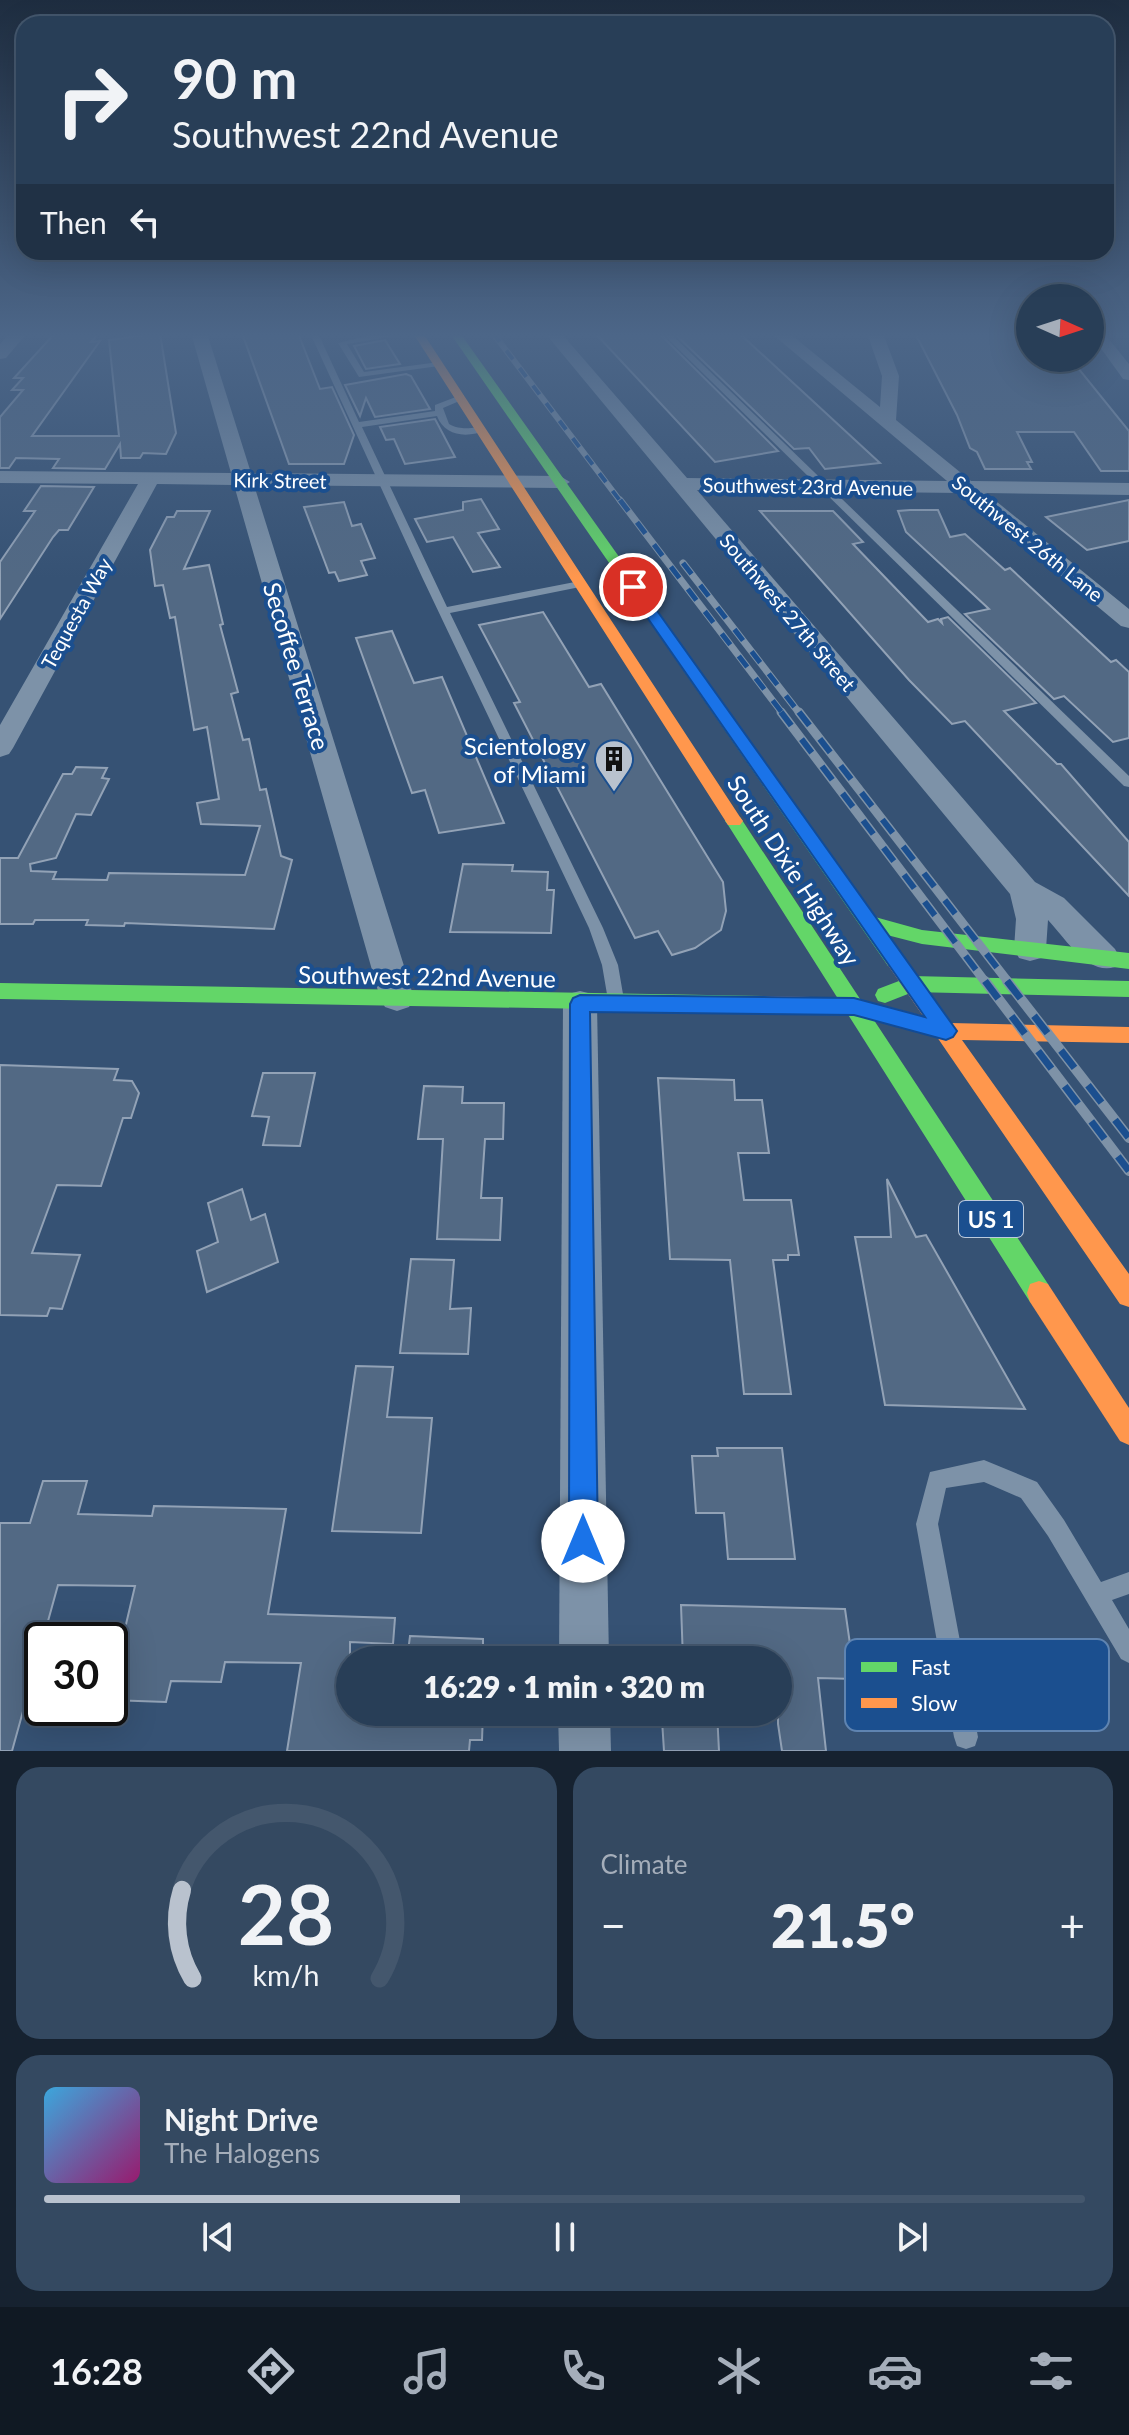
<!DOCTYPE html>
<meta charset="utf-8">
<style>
body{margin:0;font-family:Lato,sans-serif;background:#344961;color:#f1f3f6;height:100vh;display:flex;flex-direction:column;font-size:30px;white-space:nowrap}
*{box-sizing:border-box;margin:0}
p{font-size:26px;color:#a5aeba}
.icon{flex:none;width:44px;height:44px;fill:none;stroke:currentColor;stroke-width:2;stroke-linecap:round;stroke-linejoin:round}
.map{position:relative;height:1751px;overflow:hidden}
.details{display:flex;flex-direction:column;gap:16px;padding:16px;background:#162230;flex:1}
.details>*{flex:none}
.banner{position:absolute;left:16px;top:16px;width:1098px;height:244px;border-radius:24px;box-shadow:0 8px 32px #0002,0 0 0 2px #44576d;background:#283e57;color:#f1f3f6;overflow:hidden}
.needle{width:52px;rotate:93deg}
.tools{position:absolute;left:1016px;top:284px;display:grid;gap:16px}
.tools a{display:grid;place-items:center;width:88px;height:88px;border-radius:50%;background:#283e57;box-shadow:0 8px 32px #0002,0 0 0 2px #44576d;font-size:40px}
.speed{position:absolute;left:24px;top:1622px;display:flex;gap:16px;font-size:40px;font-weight:700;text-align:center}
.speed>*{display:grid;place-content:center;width:104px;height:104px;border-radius:50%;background:#283e57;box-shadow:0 8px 32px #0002,0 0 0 2px #44576d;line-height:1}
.speed .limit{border:4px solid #111;border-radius:12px;background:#fff;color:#111}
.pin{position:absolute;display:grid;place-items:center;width:68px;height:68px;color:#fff;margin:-34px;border:4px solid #fff;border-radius:50%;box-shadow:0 2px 8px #0007}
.me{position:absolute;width:88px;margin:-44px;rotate:0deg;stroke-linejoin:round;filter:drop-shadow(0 0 6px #0008)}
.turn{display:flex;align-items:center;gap:28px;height:168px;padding:0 24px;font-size:36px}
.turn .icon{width:104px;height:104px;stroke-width:2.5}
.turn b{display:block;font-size:56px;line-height:68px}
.then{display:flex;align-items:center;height:76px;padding:0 24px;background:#0003;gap:16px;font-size:30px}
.big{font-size:60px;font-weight:800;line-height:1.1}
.details .widget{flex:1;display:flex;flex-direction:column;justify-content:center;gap:12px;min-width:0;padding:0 28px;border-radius:24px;background:#344961}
.details .dial{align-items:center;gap:0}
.dial svg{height:208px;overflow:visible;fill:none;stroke:#44576d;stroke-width:7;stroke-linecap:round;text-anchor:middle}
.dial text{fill:#f1f3f6;stroke:none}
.song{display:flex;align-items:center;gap:24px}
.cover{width:96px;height:96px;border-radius:12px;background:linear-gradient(135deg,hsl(200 70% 55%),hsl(320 70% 35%))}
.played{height:8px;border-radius:4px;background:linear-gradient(90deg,#b9c2ce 40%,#44576d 40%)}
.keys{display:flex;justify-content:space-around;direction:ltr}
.heat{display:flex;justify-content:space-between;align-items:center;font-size:44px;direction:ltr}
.details .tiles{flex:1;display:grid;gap:16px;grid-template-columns:1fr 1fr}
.widget:last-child{grid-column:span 2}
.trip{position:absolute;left:336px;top:1646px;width:456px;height:80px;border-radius:40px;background:#283e57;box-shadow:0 8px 32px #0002,0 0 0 2px #44576d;font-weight:800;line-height:80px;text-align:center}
.tab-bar{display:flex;height:128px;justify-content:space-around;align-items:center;background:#101923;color:#a5aeba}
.tab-bar .icon{width:56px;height:56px}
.tab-bar .current{color:#b9c2ce}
.tab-bar b{font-size:36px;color:#f1f3f6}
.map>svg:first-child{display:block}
</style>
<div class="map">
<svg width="1129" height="1751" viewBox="0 0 1129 1751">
<rect width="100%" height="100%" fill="#365274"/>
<g fill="#526984" stroke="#92a2b6" stroke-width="2">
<path d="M55,333H99L91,342L100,341L32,436H119L109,340L160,333L176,433L166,454L143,453L140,458H121L120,444L105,469L53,468L59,459L16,458L9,468H0V417L23,390H12L23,378H14Z"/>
<path d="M242,333H298L320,389L332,387L354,435L344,464H289Z"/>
<path d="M595,333H659L778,451L715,462Z"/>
<path d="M674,333H739L880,463L825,469L809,448L794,449Z"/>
<path d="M915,333H1030V358H1070L1129,431V471H1101L1074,432H1017L1032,462H1027L1031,469H985L977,452L970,448L957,415Z"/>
<path d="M385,340L400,364L366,369L354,346Z"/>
<path d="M406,374L411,376L430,409L375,417L366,398L360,416L345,385Z"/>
<path d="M435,419L455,457L405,464L394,439L386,440L380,427Z"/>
<path d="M41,486L94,487L68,530H59L53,537L0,619V562L35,511H24Z"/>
<path d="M481,499L499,529L478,533L500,567L473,572L453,537L427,542L415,519L463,510V502Z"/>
<path d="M1129,500V541L1087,550L1046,517Z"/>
<path d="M344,502L352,526L361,524L375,558L361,561L367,575L339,581L335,572L329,573L304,507Z"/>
<path d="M910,510H938L950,537L965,534L1005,570L1010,568L1111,662L1116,660L1129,672V738L1113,742L1064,696L1054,699L965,614L989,609L906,532L898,511Z"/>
<path d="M177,511H210L184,569L209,565L223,624L220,625L238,692L231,694L243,740L249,739L260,790L266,789L281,856L292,860L274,929L125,923L124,926L86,925L88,920H35L33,924H0V858H18L63,774H72L76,767L107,768L102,778L109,779L91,815L76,814L56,858L30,864L31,871L56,872L53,879L107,880L109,873L245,875L260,826L201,824L197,803L219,799L207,727L194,730L175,617L170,618L163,585L155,586L150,550L167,517H174Z"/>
<path d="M760,511H833L863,542L853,544L928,622L938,619L942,623L941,619L948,617L1036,703L1004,711L1057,764H1061L1129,842V896L965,721L952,724L909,680Z"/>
<path d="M543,612L589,687L601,684L723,882L726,911L721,930L695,948L672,955L658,931L635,938L514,703L520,702L479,625Z"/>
<path d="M392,631L414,683L442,677L504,823L439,833L425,790L412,793L356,638Z"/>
<path d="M463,864L513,865L512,871L548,872L547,890H554L551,933L450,932Z"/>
<path d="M0,1065L118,1069L114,1080L132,1081L139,1093L131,1118H123L101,1186L57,1185L32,1253L80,1255L62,1309L50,1308L47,1316L0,1315Z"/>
<path d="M263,1073H315L300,1146L263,1145L269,1117L252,1116Z"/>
<path d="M658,1078L734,1080L735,1100H762L769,1153H738L744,1200H791L799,1255H788V1260H773L791,1394H744L730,1260L670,1259Z"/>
<path d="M424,1086L463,1087L462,1103H504L503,1139H485L481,1198H502L500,1240L437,1239L443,1139H418Z"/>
<path d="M887,1179L916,1237L926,1235L1025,1409L885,1405L855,1237H891Z"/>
<path d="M242,1189L251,1220L265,1214L278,1262L207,1292L197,1251L218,1242L208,1203Z"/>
<path d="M411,1259L454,1260L450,1309L471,1308L468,1354L400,1353Z"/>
<path d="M356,1366L393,1367L387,1417L432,1418L421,1533L332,1531Z"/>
<path d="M717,1448H782L795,1559H728L724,1513H696L692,1456H718Z"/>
<path d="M43,1481H87L78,1514L152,1516L154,1506L286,1509L268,1614L395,1618L393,1644L350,1642V1712H483L482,1740H470L469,1751H287L301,1663L225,1662L221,1682L171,1681L166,1702L110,1700V1654H119L135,1586L58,1585L12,1751H0V1523H30Z"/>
<path d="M681,1605L845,1609L855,1679L818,1678L826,1751H782L778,1724V1660H683Z"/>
<path d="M410,1636L483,1639V1660H407Z"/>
<path d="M686,1712H717L719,1751H664L662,1720H686Z"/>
</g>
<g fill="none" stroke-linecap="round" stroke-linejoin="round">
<g fill="#7d92a8" fill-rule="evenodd">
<path d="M310,333H318L359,422L435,411V405L461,395H464V399L443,408L449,424C466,433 475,424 486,430C468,438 445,437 437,416L362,427L447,607L580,581L585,584L580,587L450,613L603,928L618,965L624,1000L621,1004L616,1006L611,1004L608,1000L602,965L589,928L422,577Z"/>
<path d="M380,333H411L347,344L364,372L439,362L443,364L439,366L359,377L338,343Z"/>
<path d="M662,333H670L1129,776V787L1124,786Z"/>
<path d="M984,1460L1037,1482L1064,1520L1101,1582L1129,1572V1594L1112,1600L1129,1629V1663L1121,1659L1048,1536L1021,1498L984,1482L946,1488L938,1524L978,1737L975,1746L966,1749L957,1746L954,1737L916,1524L930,1472Z"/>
</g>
<g fill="#7d92a8" fill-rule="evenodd">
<path d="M10,333H27L6,358L0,359V344Z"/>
<path d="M191,333H207L251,473L560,476L570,482L560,488L254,485L414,998L409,1007L397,1011L385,1007L380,998L234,485L157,484L13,748L9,754L0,757V725L138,484L0,483V471L231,473Z"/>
<path d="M545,333H561L687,478L947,481L771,333H789L880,407L882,376L867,333H883L899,376L896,420L971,481L1129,483V495L986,493L1129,609V628L1121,626L961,493L697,490L1035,882L1064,898L1115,949L1120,958L1115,967C1088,976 1065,938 1048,920L1046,949L1041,958L1030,961L1019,958L1014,949L1016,919L1010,894Z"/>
<path d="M1090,333H1104L1129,364V380L1123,379Z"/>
<path d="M580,991L592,994L597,1004L609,1660H559L563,1004L568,994Z"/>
<path d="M558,1712H610L611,1751H559Z"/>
</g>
<g fill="#63d668" fill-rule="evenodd">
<path d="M450,333H460L875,917L922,930L1129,953V969L922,944L887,935L905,961L902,966H888Z"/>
<path d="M734,815L740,817L1048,1284L1051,1293L1048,1302L1039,1305L1030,1302L728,825L725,821L728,817Z"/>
<path d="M912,976L1129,981V997L913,992L885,1003L878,1001L875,995L878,989Z"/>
<path d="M0,983L768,996L775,998L778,1004L775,1010L768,1012L0,999Z"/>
</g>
<g fill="#ff974d" fill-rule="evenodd">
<path d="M413,333H423L740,817L743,821L740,825H728Z"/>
<path d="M895,953L902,956L950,1023L1129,1027V1043L962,1040L1129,1274V1307L1120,1304L937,1037L854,1014L768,1012L761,1010L758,1004L761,998L768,996L854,998L923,1016L885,961L888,956Z"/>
<path d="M1039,1281L1048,1284L1129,1408V1445L1120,1441L1030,1302L1027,1293L1030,1284Z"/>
</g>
<g stroke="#7e92a7" stroke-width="6">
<path id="rail-far3" d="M493,333L621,502"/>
</g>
<g stroke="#7e92a7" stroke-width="7">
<g id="rail-far2">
<path d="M620,500L783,714"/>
<path d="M683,563L800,714"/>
</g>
</g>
<g stroke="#7e92a7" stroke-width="9">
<g id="rail-far1">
<path d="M781,712L986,983"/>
<path d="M799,712L1009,983"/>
</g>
</g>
<g stroke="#7e92a7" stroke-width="10">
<g id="rail">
<path d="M985,981L1129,1171"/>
<path d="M1007,981L1129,1138"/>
</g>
</g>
<use href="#rail-far3" stroke="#1b4f8f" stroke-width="4" stroke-dasharray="11" stroke-linecap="butt"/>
<use href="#rail-far2" stroke="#1b4f8f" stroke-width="5" stroke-dasharray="14" stroke-linecap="butt"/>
<use href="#rail-far1" stroke="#1b4f8f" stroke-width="6" stroke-dasharray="17" stroke-linecap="butt"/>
<use href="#rail" stroke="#1b4f8f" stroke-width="7" stroke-dasharray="22" stroke-linecap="butt"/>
</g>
<linearGradient id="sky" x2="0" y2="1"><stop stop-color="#1e2d40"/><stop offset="0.58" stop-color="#4c6688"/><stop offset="1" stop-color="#4c6688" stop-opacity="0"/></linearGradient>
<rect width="1129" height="578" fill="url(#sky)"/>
<path fill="#1a73e8" stroke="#114b97" stroke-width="2" d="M633,582L638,584L957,1031L953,1037L946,1040L854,1015L590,1012L598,1541L593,1551L583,1556L573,1551L569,1541L570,1004L573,998L580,995L854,998L925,1017L626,587Z"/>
<defs>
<g id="building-pin" transform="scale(2)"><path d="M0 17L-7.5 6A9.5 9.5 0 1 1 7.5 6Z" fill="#b9c2ce" stroke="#1b4f8f"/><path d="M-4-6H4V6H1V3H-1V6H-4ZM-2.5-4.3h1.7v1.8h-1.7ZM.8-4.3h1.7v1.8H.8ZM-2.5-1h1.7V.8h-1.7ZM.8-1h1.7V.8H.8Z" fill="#111"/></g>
</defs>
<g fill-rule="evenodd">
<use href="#building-pin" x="614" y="759"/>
</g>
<g text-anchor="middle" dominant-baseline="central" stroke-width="8" stroke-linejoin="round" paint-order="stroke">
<g font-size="20" fill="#fff" stroke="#1b4f8f">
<text transform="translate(280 480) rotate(1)">Kirk Street</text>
<text transform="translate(808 486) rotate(1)">Southwest 23rd Avenue</text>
<text transform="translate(1028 538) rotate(39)">Southwest 26th Lane</text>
<text transform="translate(788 612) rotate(50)">Southwest 27th Street</text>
<text transform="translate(76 613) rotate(-61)">Tequesta Way</text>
</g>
<rect fill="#1b4f8f" stroke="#bbcadd" stroke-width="2" x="959" y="1201" width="64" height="36" rx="6"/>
<g font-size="22" font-weight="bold" fill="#fff">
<text x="991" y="1219">US 1</text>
</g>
<g font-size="24" fill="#fff" stroke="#1b4f8f">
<text transform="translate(297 666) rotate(73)">Secoffee Terrace</text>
<text transform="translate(794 870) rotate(57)">South Dixie Highway</text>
<text transform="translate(427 976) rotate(1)">Southwest 22nd Avenue</text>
</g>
<g font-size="24" fill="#fff" stroke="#1b4f8f" text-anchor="end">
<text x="586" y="745">Scientology<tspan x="586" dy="28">of Miami</tspan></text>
</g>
</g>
<rect x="845" y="1639" width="264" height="92" rx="12" fill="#1b4f8f" stroke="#5f84b1" stroke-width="2"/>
<rect x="861" y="1662" width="36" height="10" fill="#63d668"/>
<rect x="861" y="1698" width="36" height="10" fill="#ff974d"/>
<g font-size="22" fill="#fff">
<text x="911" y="1675">Fast</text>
<text x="911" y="1711">Slow</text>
</g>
</svg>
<div class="tools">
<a><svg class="needle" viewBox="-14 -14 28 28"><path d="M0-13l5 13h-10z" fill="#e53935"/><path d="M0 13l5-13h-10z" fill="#a5aeba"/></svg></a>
</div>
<div class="speed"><div class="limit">30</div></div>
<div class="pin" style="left:633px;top:587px;background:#d93025"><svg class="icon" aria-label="arrive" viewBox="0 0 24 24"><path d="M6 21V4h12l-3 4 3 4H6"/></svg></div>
<svg class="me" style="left:583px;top:1541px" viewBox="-20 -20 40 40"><circle r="19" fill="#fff"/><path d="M0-13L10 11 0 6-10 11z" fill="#1a73e8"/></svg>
<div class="trip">16:29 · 1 min · 320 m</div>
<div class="banner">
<div class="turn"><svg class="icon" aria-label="right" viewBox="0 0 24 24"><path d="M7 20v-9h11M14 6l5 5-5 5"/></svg><div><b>90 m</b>Southwest 22nd Avenue</div></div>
<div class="then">Then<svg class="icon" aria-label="left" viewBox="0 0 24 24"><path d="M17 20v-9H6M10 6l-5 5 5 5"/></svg></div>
</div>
</div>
<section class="details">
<div class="tiles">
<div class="widget dial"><svg viewBox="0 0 100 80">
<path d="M14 69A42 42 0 1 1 86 69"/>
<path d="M14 69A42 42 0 0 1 10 35" stroke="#b9c2ce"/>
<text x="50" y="56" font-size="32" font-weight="700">28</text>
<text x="50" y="72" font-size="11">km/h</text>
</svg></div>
<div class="widget"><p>Climate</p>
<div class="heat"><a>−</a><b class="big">21.5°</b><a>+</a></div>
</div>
<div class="widget">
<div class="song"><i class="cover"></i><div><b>Night Drive</b><p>The Halogens</p></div></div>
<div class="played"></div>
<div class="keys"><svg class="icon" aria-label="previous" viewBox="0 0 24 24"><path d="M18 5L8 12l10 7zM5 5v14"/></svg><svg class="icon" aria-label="pause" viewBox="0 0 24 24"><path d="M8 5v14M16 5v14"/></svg><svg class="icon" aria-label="next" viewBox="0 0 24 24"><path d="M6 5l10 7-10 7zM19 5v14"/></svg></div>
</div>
</div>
</section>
<nav class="tab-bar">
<b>16:28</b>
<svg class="icon current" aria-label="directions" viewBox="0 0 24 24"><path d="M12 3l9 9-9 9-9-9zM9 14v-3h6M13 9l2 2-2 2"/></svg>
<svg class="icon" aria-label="music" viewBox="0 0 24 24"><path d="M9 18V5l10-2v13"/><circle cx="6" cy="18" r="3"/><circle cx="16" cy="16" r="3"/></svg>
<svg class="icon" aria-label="phone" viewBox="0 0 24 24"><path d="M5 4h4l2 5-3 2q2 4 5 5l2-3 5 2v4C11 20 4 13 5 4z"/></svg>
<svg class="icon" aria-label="climate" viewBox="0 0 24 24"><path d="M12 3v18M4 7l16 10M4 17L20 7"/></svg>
<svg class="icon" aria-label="car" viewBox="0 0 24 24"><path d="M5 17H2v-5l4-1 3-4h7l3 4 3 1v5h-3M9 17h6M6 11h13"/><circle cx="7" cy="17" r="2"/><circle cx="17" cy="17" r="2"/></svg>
<svg class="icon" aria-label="filters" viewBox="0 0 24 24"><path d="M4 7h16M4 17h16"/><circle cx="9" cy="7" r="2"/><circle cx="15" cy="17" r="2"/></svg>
</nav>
